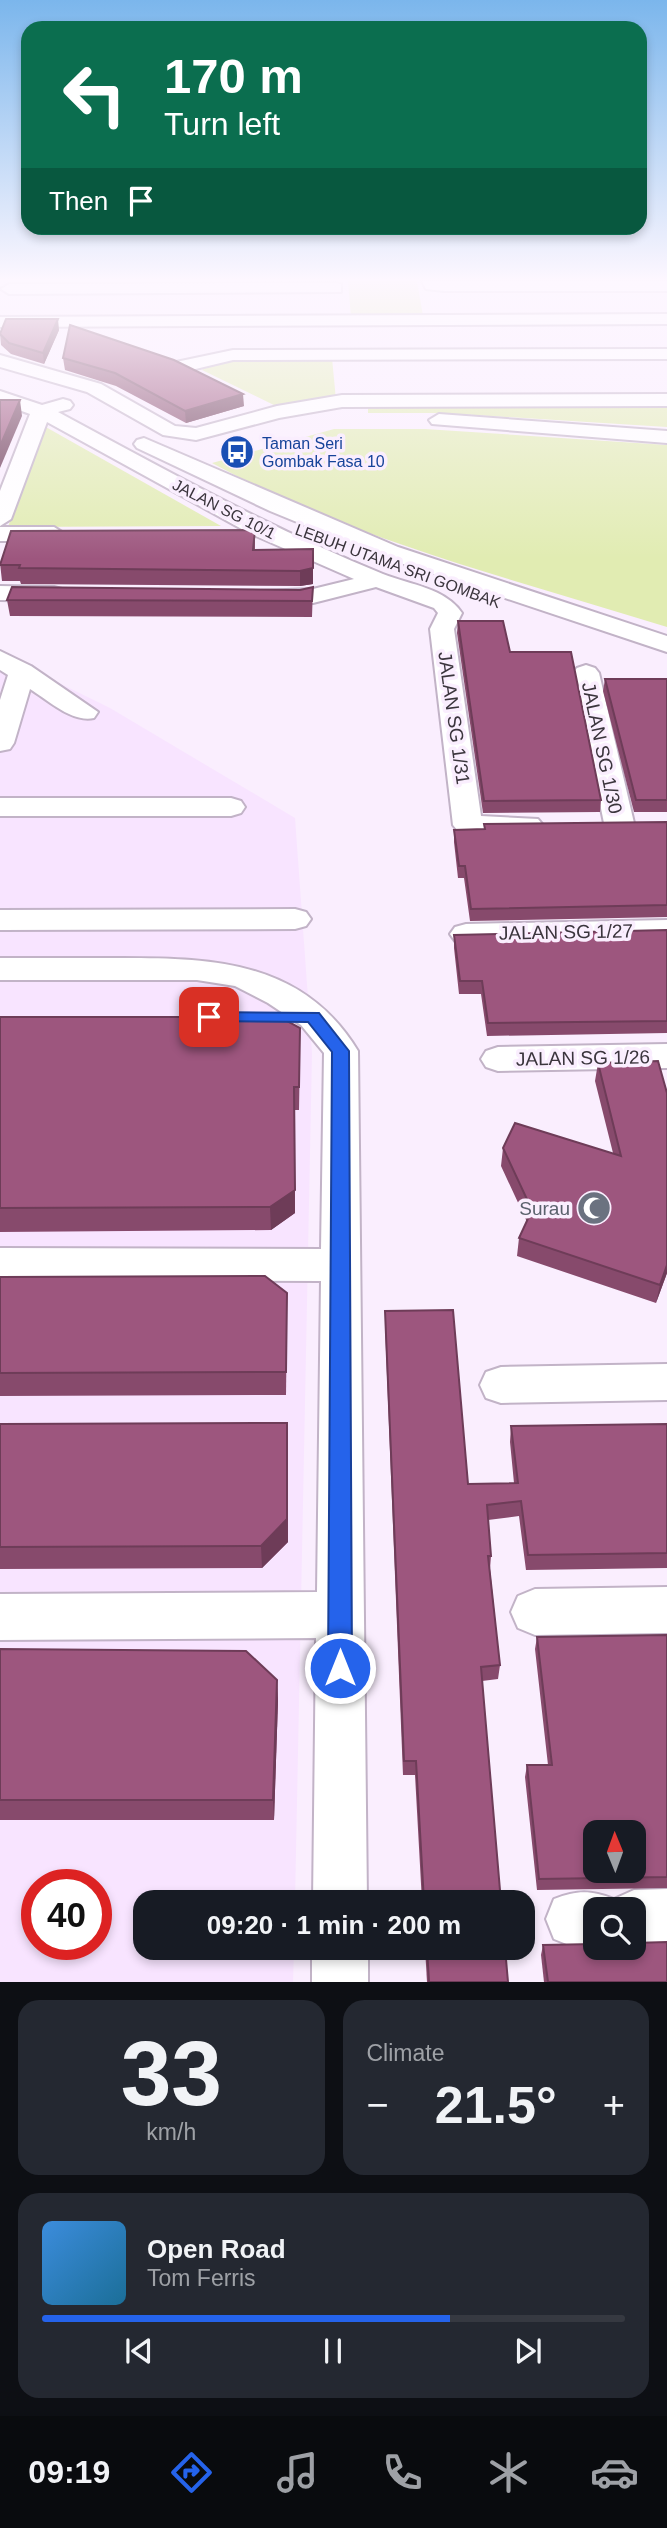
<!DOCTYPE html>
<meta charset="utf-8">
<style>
body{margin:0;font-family:Arial,sans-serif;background:#242831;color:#f1f3f6;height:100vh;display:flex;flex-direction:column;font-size:26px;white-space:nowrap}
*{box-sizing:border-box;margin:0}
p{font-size:23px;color:#9ea1a6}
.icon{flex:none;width:38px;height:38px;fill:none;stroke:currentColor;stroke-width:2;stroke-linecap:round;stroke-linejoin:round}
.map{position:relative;height:1982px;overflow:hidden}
.side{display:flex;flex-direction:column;gap:18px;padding:18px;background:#0d0f14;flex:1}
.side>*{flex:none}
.top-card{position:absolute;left:21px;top:21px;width:626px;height:214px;border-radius:21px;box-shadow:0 4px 10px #0003;background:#0b6e4f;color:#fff;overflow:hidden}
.needle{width:46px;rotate:359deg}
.buttons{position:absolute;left:583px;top:1820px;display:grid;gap:14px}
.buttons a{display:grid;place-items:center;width:63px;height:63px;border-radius:14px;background:#171b24;box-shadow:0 4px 10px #0003;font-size:35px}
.speed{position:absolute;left:21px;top:1869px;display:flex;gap:14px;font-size:35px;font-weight:700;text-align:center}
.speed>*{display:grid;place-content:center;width:91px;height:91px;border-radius:50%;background:#171b24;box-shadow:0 4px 10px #0003;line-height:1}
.speed .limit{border:10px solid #d22;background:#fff;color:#111}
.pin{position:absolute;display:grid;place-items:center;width:60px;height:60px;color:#fff;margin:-30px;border-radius:14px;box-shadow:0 4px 10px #0006}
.me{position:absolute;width:77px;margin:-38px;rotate:0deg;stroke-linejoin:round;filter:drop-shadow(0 0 5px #0008)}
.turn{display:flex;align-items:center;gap:24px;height:147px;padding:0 28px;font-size:32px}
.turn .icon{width:91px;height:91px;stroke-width:2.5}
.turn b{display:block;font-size:49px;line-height:60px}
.then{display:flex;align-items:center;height:66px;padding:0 28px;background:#0003;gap:14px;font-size:26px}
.big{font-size:52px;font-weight:700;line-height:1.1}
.side .widget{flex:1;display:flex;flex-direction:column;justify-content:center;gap:10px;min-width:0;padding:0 24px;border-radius:21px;background:#242831}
.side .dial{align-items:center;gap:0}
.dial b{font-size:91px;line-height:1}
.song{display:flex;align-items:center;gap:21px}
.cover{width:84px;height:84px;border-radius:10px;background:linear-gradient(135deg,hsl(210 70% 55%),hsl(200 70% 35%))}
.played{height:7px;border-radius:4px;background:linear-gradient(90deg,#2563eb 70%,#363941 70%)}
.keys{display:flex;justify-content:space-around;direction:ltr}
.heat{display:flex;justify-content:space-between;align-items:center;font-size:38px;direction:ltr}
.side .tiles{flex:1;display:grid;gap:18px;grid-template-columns:1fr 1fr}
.widget:last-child{grid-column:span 2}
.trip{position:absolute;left:133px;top:1890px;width:402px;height:70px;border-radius:21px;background:#171b24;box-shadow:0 4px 10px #0003;font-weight:700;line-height:70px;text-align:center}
.tab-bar{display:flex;height:112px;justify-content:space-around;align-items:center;background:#090b0e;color:#9ea1a6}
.tab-bar .icon{width:49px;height:49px}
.tab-bar .active{color:#2563eb}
.tab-bar b{font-size:32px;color:#f1f3f6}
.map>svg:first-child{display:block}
</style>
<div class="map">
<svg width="667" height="1982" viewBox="0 0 667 1982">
<rect width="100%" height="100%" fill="#faeefe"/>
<path fill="#f8e4ff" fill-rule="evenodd" d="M0,654L110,708L295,818L312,1053L295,1902H145V1948H294L293,1982H0ZM37,1885H96V1944H37Z"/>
<g fill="#e1ecb2">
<path d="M348,281H417L423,316L351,317Z"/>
<path d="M237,358H332L336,400L280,408L202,370L208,365Z"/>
<path d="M667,402V427L443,413H368V406Z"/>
<path d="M44,426L221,526L8,527Z"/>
<path d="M334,429H425L667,445V627C514,579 353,540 212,463Z"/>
</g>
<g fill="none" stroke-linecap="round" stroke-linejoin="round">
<g stroke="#c2b3c7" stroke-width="4">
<g id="minor">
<path d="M422,281H667V291H444L426,289Z"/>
<path d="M335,283L341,284V292L9,294L1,289L9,284Z"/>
<path d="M667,314V324L0,327V317Z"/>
<path d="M667,349V359L233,360L183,372L174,366L176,362L233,350Z"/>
<path d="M0,355L101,384L175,426L196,428L277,406L342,395L667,394V406L342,407L279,418L196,440L163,435L87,392L0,367Z"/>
<path d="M0,391L42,405L63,399L70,401L73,405L70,409L58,412C165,470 270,528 383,574C411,585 445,588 462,613L454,629L481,816L538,819L543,825L538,831L468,834L458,831L453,825L430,629L438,613L434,608L376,587L313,603L260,601L256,596L260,591L313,589L354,579L249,533L47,422L11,519L0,526V491L30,414L0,403Z"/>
<path d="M439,414L667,431V443L432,424L429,420Z"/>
<path d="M144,438L398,547L667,636V652L382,557L270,511L137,448L134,444L137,440Z"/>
<path d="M0,527H54L65,534L54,541H0Z"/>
<path d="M0,586L54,587L62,589L66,594L62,599L54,601L0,600Z"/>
<path d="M0,651L31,666L98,712L94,718C72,723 48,700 30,689L14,743L10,749L0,751V700L8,675L0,670Z"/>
<path d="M586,665L595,668L599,673L634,823L629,829L619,832L609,829L604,823L573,673L577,668Z"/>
<path d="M0,798H231L241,801L245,807L241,813L231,816H0Z"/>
<path d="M295,909L306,912L311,919L306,926L295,929L0,930V910Z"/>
<path d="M667,920V940L466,944L455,941L450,934L455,927L466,924Z"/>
<path d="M0,958C41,958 82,958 123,958C216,958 304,962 358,1051L367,1902H313L316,1638L0,1640V1594L317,1592L321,1281L0,1280V1248L321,1249L324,1053L301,1025L268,1003L235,986L197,980H0Z"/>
<path d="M667,1044V1068L498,1071L486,1067L481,1059L486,1051L498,1047Z"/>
<path d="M667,1364V1400L501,1403L486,1398L480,1385L486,1372L501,1367Z"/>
<path d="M667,1587V1633L535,1635L518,1628L511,1612L518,1596L535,1589Z"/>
<path d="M667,1889V1945H634V1909H595V1947H574L554,1939L546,1919L554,1899C577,1890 591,1890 614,1899L634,1890Z"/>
<rect x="312" y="1948" width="56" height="34"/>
</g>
</g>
<use href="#minor" fill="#fff" fill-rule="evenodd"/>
</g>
<g fill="#874a6c">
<path d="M59,330L44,364L11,354L1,345L0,334Z"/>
<path d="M63,358L244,406L186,423L116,386L65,370Z"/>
<path d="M255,530V550L313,549V584L300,586L21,584L20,581H2L0,563Z"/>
<path d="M313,587L312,617L10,616L7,600L300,590Z"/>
<path d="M458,621L510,652L601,800L600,812L483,813L457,633Z"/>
<path d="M605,679H667V812H634L603,691Z"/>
<path d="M667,822V917L470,921L464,878H458L454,842V830L484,829V824Z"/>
<path d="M667,930V1033L487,1036L481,994H459L454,948V935Z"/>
<path d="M0,1017L300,1051L299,1110H295V1213L271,1230L0,1232Z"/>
<path d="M598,1063L667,1273L656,1303L517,1256L519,1238L527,1222L501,1166L503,1148L613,1153L595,1081Z"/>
<path d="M0,1277L287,1316L286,1395L0,1396Z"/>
<path d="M385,1311L468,1484L514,1483L510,1442L511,1426L667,1424V1568L526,1570L519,1516L488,1520L491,1556L490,1569L500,1665L498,1679L482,1681L501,1902H422L415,1775H403L385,1327Z"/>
<path d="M0,1424L288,1446V1542L262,1568L0,1569Z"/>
<path d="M667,1635V1888L537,1890L525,1777L527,1765H548L535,1649L537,1637Z"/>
<path d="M0,1649L277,1680L278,1701L274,1820H0Z"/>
<path d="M543,1945L667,1982H544L541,1955Z"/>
<path d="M425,1948H505L508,1982H427Z"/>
</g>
<g fill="#6e3c58">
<path d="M58,319L59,330L44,364L43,353Z"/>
<path d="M243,394L244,406L186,423L185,411Z"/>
<path d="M20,400L22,416L0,468V446Z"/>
<path d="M313,549V584L300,586V571Z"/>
<path d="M294,1087L295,1213L271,1230L270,1207Z"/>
<path d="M667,1265V1273L656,1303L660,1285Z"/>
<path d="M287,1423L288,1542L262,1568L261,1546Z"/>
<path d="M277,1680L278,1701L274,1820L273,1800Z"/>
</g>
<g fill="#9d567e" stroke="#6e3c58" stroke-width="2" fill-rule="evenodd">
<path d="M6,319H58L43,353L9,343L0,334Z"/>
<path d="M70,325L174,360L243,394L185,411L115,373L63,358Z"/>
<path d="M0,400H20L0,446Z"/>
<path d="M255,530L253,550L313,549V568L300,571L19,568L20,565H0L11,531Z"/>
<path d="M12,587L300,590L313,587L312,601L7,600Z"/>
<path d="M458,621H503L510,652H571L601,800L484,801Z"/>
<path d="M605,679H667V800H636Z"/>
<path d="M667,822V905L471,909L465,866H459L454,830L485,829L484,824Z"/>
<path d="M667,930V1021L488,1023L482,981H460L454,935Z"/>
<path d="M0,1017H280L300,1028L299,1087H294L295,1190L270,1207L0,1208Z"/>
<path d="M658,1061L667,1093V1265L660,1285L519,1238L532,1210L503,1148L515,1123L621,1156L598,1063Z"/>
<path d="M265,1276L287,1293L286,1372L0,1373V1277Z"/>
<path d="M453,1310L468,1484L518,1483L511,1426L667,1424V1553L528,1555L521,1501L487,1505L491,1556H488L500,1665L481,1667L501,1902H424L416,1761H404L385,1311Z"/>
<path d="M287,1423V1519L261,1546L0,1547V1424Z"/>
<path d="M667,1635V1877L539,1879L527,1765H552L537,1637ZM595,1832H634V1871H595Z"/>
<path d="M0,1649L246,1651L277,1680L273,1800H0Z"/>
<path d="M667,1942V1982H548L543,1945L595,1944V1948H634V1943Z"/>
<path d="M427,1948H505L508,1982H429Z"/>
</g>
<linearGradient id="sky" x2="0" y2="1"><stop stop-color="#7bb6ec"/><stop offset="0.5" stop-color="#fdf7ff"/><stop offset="1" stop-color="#fdf7ff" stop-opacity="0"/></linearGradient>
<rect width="667" height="559" fill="url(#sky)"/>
<path fill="#2563eb" stroke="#184099" stroke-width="2" d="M209,1012L319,1013L349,1051L352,1668L349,1676L340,1680L332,1676L328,1668L332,1052L308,1022L203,1021V1013Z"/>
<defs>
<g id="bus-disc" transform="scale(1.75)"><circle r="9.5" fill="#1a4fb4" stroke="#faeefe"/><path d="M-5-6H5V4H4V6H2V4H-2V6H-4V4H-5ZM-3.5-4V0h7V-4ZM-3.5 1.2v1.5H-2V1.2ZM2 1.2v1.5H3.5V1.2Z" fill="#fff"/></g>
<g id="mosque-disc" transform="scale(1.75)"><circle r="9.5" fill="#6b7280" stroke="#faeefe"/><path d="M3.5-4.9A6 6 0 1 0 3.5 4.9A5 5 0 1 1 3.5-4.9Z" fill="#fff"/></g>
</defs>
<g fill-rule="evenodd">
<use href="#bus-disc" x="237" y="452"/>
<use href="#mosque-disc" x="594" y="1208"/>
</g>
<g text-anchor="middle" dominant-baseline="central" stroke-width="7" stroke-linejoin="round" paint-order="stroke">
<g font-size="16" fill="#164399" stroke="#faeefe" text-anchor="start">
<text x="262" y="443">Taman Seri<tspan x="262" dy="18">Gombak Fasa 10</tspan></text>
</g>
<g font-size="16" fill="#3b353d" stroke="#faeefe">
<text transform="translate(224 509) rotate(27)">JALAN SG 10/1</text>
<text transform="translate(398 566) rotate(20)">LEBUH UTAMA SRI GOMBAK</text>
</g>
<g font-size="19" fill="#3b353d" stroke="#faeefe">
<text transform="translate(454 718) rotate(82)">JALAN SG 1/31</text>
<text transform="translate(602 748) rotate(78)">JALAN SG 1/30</text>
<text transform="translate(566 932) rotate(-1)">JALAN SG 1/27</text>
<text transform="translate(583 1058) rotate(-1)">JALAN SG 1/26</text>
</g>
<g font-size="19" fill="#5b616d" stroke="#faeefe" text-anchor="end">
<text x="570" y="1208">Surau</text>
</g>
</g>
</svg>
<div class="buttons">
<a><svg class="needle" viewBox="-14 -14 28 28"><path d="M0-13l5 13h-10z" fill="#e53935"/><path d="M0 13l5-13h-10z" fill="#9ea1a6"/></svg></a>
<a><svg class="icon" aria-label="search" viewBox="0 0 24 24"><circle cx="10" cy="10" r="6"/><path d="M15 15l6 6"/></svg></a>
</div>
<div class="speed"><div class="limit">40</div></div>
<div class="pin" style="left:209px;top:1017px;background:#d93025"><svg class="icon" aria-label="arrive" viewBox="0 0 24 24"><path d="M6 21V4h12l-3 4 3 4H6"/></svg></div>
<svg class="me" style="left:340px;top:1668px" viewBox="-20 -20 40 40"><circle r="17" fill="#2563eb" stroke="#fff" stroke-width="3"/><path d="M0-11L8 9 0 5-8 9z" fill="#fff"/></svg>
<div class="trip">09:20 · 1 min · 200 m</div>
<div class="top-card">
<div class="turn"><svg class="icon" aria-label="left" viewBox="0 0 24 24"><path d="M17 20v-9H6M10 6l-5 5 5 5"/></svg><div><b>170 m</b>Turn left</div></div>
<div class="then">Then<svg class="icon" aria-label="arrive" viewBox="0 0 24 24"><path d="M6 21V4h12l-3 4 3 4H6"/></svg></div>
</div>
</div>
<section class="side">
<div class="tiles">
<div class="widget dial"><b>33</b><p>km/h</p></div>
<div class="widget"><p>Climate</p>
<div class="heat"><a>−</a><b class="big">21.5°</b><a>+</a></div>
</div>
<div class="widget">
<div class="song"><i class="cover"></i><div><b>Open Road</b><p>Tom Ferris</p></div></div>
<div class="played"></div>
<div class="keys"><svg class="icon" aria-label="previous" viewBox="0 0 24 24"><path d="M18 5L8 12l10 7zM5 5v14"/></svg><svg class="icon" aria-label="pause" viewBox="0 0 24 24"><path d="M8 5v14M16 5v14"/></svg><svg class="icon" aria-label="next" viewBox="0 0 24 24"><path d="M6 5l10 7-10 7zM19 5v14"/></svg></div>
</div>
</div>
</section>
<nav class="tab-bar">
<b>09:19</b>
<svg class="icon active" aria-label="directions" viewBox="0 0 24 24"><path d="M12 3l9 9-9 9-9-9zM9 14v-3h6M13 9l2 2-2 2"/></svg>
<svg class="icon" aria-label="music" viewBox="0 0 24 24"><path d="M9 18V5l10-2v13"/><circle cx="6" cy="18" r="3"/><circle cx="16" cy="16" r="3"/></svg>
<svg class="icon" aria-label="phone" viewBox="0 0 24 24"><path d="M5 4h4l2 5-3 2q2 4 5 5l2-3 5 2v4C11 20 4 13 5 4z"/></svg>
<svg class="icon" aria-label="climate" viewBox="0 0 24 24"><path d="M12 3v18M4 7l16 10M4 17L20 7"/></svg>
<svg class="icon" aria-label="car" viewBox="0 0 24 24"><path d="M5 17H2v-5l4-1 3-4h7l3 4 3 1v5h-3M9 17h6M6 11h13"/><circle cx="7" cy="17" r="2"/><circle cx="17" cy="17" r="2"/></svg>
</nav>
